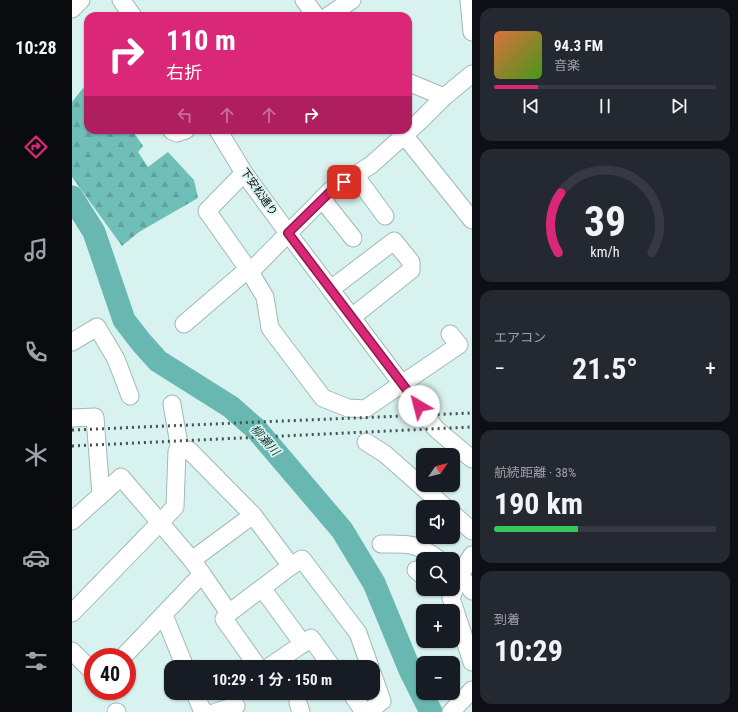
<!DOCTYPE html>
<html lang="ja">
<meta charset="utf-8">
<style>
body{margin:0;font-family:"Roboto Condensed","Noto Sans JP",sans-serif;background:#242831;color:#f1f3f6;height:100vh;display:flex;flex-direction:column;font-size:15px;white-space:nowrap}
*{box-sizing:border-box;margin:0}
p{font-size:13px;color:#9ea1a6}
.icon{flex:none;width:22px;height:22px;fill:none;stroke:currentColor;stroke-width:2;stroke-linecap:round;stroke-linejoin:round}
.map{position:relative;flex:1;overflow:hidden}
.sheet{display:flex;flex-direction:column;gap:8px;padding:8px;background:#0d0f14;width:266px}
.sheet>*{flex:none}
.guide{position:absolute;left:12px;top:12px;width:328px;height:122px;border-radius:12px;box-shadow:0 1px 3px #0004;background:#db2777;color:#fff;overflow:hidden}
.needle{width:26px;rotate:55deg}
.buttons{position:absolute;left:344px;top:448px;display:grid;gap:8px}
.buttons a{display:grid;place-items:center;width:44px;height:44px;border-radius:8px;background:#171b24;box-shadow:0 1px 3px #0004;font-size:20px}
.speed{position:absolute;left:12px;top:648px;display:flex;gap:8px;font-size:20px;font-weight:700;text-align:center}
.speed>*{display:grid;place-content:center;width:52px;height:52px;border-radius:50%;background:#171b24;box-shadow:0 1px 3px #0004;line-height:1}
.speed .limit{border:6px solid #d22;background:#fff;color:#111}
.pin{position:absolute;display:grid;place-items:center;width:34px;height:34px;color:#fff;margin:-17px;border-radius:8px;box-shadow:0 2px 6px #0006}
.me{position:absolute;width:44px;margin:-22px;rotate:323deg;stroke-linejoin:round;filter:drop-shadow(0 0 3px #0008)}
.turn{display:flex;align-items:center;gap:14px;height:84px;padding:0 16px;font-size:18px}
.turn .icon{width:52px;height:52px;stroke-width:2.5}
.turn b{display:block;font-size:28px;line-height:34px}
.lanes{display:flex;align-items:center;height:38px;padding:0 16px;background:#0003;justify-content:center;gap:20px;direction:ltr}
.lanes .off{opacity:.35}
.big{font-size:30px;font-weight:700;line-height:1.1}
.sheet .card{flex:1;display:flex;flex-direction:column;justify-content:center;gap:6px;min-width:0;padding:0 14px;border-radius:12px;background:#242831}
.sheet .dial{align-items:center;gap:0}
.dial svg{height:104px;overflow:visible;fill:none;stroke:#363941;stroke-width:7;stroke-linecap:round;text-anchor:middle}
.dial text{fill:#f1f3f6;stroke:none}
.song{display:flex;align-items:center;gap:12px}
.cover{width:48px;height:48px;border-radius:6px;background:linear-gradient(135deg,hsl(20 70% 55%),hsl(100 70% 35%))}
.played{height:4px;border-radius:2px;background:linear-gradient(90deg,#db2777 20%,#363941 20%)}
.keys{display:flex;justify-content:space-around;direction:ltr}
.heat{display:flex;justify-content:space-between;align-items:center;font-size:22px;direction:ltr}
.charge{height:6px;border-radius:3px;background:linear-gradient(90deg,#34c759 38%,#363941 0)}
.trip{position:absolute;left:92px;top:660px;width:216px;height:40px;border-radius:12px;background:#171b24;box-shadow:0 1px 3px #0004;font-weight:700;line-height:40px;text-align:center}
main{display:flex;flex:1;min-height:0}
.menu{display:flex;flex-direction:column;width:72px;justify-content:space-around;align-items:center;background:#090b0e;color:#9ea1a6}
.menu .icon{width:28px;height:28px}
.menu .current{color:#db2777}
.menu b{font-size:18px;color:#f1f3f6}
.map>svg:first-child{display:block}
</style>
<main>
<nav class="menu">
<b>10:28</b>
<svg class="icon current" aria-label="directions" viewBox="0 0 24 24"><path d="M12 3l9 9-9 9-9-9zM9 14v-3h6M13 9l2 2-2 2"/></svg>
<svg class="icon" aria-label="music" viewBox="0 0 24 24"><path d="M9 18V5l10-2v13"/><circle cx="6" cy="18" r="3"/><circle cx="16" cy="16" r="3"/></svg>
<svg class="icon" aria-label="phone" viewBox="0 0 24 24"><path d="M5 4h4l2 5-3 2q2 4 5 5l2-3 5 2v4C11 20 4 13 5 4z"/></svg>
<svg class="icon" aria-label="climate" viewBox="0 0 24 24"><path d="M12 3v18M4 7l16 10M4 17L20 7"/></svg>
<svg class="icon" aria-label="car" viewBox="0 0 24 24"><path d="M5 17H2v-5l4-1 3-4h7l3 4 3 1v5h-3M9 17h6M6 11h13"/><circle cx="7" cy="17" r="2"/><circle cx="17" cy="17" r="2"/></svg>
<svg class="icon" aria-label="filters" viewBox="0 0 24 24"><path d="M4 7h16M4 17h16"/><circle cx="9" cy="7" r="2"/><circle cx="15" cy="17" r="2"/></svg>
</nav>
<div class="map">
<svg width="400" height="712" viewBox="0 0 400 712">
<defs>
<pattern id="forest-firs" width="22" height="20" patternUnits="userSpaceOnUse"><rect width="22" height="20" fill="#6fbeb7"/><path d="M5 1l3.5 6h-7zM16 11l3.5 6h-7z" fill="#5fa29c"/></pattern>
</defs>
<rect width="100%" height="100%" fill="#d8f2ef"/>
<path fill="url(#forest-firs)" d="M11,88L16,93V130H60L71,146L66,152L76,167L96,152L122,180L126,198L67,232L50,246L0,177V102Z"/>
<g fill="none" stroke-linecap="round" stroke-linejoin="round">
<path stroke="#69b7b1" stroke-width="23" d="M0,197L22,232L52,320L69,342L86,361L159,407L184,429L270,530L302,583L338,670L359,712"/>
<g stroke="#a0b9b6" stroke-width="19">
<g id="minor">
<path d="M49,0L61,16"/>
<path d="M232,0L244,16"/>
<path d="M397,0L400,32"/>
<path d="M0,9L9,0"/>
<path d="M256,16L280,0"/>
<path d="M336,82L372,97"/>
<path d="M146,130L172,173L216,233L364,429L400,459"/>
<path d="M100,131L105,133L114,130"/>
<path d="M332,135L400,220"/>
<path d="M172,173L135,211L178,272L193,297L198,328L251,398L276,408L293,409L387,345L378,334"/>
<path d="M283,175L313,216"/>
<path d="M250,199L281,238"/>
<path d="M178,272L259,190L299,165L347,122L372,97L400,74"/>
<path d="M259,289L322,241L339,262V270L280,317"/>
<path d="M112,324L176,269"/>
<path d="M0,342L25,327L44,359L58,396"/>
<path d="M100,404L108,450"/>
<path d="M0,418L23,417L29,495"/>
<path d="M294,442L313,454L373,507"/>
<path d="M381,514L400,531"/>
<path d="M0,521L49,477L120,560L130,574L51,657"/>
<path d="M309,544C336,544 343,542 366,559"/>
<path d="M400,555L388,575L379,598L400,662"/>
<path d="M120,560L181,515L219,566L157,613"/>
<path d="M219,566L230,559L286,633L298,667"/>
<path d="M344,570L351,576"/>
<path d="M381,570L388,575L400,591"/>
<path d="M130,574L157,613L152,619L186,667"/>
<path d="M190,588L231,644"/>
<path d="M0,613L103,507L105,451L117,450L181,515"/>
<path d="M92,615L113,667"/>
<path d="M0,651L21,672"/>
<path d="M197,667L239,638L260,667"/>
<path d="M123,693L130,710L134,712"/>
<path d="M279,693L292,712"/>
<path d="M226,703L229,712"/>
<path d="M44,712H45"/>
<path d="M144,712L164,706"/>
<path d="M296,712L310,701L301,675"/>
<path d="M379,712L400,690"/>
</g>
</g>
<use href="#minor" stroke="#fff" stroke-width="17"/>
<g stroke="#455351" stroke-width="3" stroke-dasharray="2 4" stroke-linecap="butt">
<path d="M0,430L400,413"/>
<path d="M0,446L400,427"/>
</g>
</g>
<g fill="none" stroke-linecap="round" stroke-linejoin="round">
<g stroke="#8e194d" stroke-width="10">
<path id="route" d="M272,182L260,190L216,233L347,406"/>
</g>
<use href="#route" stroke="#db2777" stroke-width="7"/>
</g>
<g text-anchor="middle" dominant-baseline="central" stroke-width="3.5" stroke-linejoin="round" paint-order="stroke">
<g font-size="11" fill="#050d0c" stroke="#d8f2ef">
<text transform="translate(187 192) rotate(55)">下安松通り</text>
</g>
<g font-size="12" font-style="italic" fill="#123936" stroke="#d8f2ef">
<text transform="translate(193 440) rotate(48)">柳瀬川</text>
</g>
</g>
</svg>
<div class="buttons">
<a><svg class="needle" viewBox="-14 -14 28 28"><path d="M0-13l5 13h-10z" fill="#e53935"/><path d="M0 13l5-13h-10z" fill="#9ea1a6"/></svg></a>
<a><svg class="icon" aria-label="sound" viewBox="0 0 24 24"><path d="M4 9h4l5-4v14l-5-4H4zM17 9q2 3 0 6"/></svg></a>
<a><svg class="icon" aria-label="search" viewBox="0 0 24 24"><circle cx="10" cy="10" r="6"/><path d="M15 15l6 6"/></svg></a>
<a>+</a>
<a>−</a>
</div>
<div class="speed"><div class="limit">40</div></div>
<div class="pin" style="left:272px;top:182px;background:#d93025"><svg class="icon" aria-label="arrive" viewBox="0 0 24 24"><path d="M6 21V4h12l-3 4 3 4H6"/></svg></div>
<svg class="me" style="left:347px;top:406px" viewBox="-20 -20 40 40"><circle r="19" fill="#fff"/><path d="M0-13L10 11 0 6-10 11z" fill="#db2777"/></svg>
<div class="trip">10:29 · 1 分 · 150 m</div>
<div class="guide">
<div class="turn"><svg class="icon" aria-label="right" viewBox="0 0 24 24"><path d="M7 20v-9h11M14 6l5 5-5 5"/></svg><div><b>110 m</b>右折</div></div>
<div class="lanes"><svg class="icon off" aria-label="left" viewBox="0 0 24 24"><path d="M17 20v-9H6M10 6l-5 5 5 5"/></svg><svg class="icon off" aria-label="ahead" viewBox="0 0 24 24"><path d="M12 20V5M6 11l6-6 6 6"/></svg><svg class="icon off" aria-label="ahead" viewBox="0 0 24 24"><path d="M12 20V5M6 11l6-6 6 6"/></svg><svg class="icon" aria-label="right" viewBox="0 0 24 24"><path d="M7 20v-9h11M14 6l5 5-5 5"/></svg></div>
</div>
</div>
<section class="sheet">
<div class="card">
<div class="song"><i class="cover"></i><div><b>94.3 FM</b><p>音楽</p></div></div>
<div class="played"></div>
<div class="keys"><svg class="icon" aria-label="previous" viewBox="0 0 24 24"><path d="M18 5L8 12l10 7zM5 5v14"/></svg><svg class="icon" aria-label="pause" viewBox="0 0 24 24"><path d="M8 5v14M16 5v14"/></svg><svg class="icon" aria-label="next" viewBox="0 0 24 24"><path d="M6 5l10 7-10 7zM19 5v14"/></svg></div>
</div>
<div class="card dial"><svg viewBox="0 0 100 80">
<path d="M14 69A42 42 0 1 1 86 69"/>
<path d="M14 69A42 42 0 0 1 16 23" stroke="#db2777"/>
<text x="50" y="56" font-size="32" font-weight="700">39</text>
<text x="50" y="72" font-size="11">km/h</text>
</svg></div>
<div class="card"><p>エアコン</p>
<div class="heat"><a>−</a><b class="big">21.5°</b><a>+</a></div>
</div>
<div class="card"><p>航続距離 · 38%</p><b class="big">190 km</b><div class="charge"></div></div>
<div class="card"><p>到着</p><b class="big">10:29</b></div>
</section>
</main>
